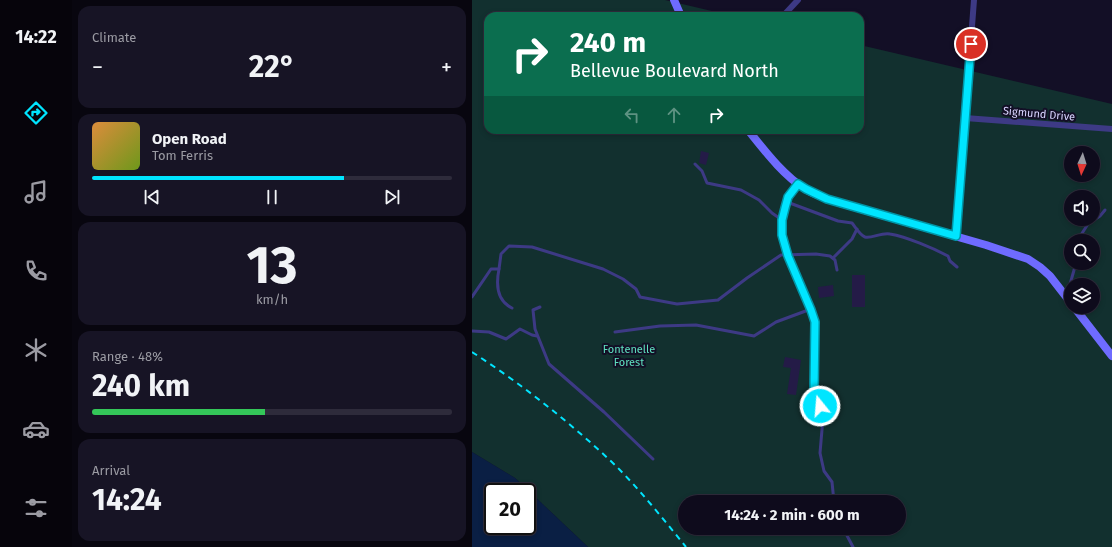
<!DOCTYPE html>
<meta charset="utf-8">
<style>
body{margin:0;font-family:"Fira Sans",sans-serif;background:#171425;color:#f1f3f6;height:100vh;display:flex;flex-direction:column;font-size:15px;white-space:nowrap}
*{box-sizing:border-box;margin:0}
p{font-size:13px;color:#9b9ba3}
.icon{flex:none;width:22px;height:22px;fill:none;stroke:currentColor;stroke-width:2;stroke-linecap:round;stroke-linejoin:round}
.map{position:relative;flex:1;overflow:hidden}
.panel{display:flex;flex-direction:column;gap:6px;padding:6px;background:#08060f;width:400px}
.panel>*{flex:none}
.hud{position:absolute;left:12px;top:12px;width:380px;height:122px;border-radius:12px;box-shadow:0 2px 6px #0003,0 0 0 1px #2e2b3b;background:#0b6e4f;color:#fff;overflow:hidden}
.needle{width:26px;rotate:184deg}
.fabs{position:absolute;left:592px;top:146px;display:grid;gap:8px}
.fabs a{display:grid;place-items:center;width:36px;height:36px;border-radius:50%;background:#0e0b1c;box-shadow:0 2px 6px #0003,0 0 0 1px #2e2b3b;font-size:20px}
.speed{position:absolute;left:12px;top:483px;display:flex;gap:8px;font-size:20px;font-weight:700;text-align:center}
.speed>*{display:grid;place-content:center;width:52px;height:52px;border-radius:50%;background:#0e0b1c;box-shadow:0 2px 6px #0003,0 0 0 1px #2e2b3b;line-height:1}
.speed .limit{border:2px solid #111;border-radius:6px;background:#fff;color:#111}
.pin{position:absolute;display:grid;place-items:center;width:34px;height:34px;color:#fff;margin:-17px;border:2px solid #fff;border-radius:50%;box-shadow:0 1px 4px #0007}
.me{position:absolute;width:44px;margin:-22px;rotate:343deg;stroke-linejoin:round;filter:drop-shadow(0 0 3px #0008)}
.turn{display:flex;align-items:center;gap:14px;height:84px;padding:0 20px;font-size:18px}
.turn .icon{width:52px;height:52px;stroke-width:2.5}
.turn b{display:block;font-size:28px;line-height:34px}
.lanes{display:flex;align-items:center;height:38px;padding:0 20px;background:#0003;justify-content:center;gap:20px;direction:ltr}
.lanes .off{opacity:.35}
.big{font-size:30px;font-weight:700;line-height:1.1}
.panel .widget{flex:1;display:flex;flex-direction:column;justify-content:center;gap:6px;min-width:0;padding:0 14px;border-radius:12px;background:#171425}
.panel .dial{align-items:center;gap:0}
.dial b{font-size:52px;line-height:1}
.song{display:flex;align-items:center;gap:12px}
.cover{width:48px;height:48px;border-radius:6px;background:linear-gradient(135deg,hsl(30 70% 55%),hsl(80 70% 35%))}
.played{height:4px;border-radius:2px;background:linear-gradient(90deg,#00e5ff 70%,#2e2b3b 70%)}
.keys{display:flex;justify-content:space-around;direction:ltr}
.heat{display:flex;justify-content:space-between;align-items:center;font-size:22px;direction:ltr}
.charge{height:6px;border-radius:3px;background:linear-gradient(90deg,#34c759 48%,#2e2b3b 0)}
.trip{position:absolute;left:206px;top:495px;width:228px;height:40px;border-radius:20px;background:#0e0b1c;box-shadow:0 2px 6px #0003,0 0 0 1px #2e2b3b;font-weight:700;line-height:40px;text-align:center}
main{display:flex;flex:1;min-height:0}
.menu{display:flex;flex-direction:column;width:72px;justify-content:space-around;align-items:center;background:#06040b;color:#9b9ba3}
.menu .icon{width:28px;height:28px}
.menu .active{color:#00e5ff}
.menu b{font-size:18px;color:#f1f3f6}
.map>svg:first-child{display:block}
</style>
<main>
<nav class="menu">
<b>14:22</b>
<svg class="icon active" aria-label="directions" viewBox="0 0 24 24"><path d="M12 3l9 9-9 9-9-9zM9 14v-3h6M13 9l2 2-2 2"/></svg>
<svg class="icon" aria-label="music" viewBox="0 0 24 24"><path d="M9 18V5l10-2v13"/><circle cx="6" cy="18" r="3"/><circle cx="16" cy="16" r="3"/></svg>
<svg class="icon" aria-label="phone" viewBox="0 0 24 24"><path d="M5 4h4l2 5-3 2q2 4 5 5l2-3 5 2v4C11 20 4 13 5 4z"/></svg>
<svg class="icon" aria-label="climate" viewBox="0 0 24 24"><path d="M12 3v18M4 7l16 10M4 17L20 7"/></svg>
<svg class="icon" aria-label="car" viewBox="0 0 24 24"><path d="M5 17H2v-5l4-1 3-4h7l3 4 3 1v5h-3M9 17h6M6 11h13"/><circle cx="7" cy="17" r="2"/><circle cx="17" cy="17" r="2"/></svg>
<svg class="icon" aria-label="filters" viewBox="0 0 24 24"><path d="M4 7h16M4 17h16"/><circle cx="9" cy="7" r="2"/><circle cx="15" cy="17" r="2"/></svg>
</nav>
<section class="panel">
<div class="widget"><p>Climate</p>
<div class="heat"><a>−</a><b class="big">22°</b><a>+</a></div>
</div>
<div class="widget">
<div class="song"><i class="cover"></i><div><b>Open Road</b><p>Tom Ferris</p></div></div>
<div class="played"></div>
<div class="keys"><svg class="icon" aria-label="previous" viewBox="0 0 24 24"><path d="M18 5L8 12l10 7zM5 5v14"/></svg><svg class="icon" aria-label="pause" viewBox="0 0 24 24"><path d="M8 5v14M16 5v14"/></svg><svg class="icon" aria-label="next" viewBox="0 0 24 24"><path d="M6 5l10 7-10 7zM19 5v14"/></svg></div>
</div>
<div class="widget dial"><b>13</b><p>km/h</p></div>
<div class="widget"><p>Range · 48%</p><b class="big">240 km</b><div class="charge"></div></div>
<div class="widget"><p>Arrival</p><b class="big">14:24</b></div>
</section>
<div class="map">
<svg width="640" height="547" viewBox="0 0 640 547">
<rect width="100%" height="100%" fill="#130f26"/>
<path fill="#12302f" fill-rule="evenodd" d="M0,0H193L261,16H16V130H388V45L640,104V547H116L43,478L0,452ZM599,153H621V175H599ZM599,197H621V219H599ZM599,241H621V263H599ZM599,285H621V307H599ZM213,502H427V528H213Z"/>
<path fill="#0a1f44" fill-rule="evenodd" d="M0,452L43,478L116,547H0ZM21,492H55V526H21Z"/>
<g fill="#241b47">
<path d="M229,151L237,153L234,165L227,163Z"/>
<rect x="380" y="275" width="13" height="32"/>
<path d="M361,285L362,296L347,298L346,287Z"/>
<path d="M313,357L329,360L324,395L315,394L319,368L311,367Z"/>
</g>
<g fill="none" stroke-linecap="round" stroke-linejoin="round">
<g stroke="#3d3a85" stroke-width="3">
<path d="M223,164L230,171L235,183L269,190L287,200L300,213L310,220"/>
<path d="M315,202L366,221L380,223C384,228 388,235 393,237C399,239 410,232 418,234C435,237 461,248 476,256L478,261L485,267"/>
<path d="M605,241L616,224L628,216L633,210"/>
<path d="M361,258L380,239L385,229"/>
<path d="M27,269C24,284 25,301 40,308"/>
<path d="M595,295L604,263"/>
<path d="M0,297L19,269H27L29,254L37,246L60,247L131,269L151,279L164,289L168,297L205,304L246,300L275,278L309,255L344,254L358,256L363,260L365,270"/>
<path d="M68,307L61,310L63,329L77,364L132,412L181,459"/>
<path d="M0,331L17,332L34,339L48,329L60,335L65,336"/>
<path d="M143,332L188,326L224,325L282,336L304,322L339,309"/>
<path d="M342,391L346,394L351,418L348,453L352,471L360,482L362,502"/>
<path d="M371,528L381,547"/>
</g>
<g stroke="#3d3a85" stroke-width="6">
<path d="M311,16L326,0"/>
<path d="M493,118L640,129"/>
<path d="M326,183C296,224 315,255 333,295C336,303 341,312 342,321C344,327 343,335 343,342C343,359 343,375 342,391"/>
<path d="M484,236L502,0"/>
</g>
<g stroke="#6f6bff" stroke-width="8">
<path d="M202,0L209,16"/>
<path d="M276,130C293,151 310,174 333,189C344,196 358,200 371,204L514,245L556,259L568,267L578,276L599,303"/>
<path d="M602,307L640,356"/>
</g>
<path stroke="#00e5ff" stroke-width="2" stroke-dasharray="6 5" stroke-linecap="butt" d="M0,352C51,385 100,424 144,466C169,491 192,520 214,547"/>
</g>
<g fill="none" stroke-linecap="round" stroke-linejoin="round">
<g stroke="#0095a6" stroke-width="10">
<path id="route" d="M348,406L346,394L342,391L343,322L339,310L316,256L310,235V220L313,208L316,197L326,184L334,189L355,199L484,236L499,44"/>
</g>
<use href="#route" stroke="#00e5ff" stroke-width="7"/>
</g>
<g text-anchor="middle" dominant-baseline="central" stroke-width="4" stroke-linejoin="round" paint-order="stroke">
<g font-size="11" fill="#d9d4ff" stroke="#130f26">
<text transform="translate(567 114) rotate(5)">Sigmund Drive</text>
</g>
<g font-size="11" fill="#5fe0c0" stroke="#130f26">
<text x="157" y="349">Fontenelle<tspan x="157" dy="13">Forest</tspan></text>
</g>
</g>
</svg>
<div class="fabs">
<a><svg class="needle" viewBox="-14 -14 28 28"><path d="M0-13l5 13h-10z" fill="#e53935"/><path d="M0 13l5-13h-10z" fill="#9b9ba3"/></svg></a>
<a><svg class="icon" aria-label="sound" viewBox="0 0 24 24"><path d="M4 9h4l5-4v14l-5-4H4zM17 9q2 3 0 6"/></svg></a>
<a><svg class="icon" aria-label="search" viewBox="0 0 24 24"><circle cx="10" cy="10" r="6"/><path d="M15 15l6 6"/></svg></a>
<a><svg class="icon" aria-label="layers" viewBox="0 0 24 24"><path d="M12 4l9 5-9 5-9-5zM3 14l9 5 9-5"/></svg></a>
</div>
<div class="speed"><div class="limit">20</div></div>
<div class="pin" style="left:499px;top:44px;background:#d93025"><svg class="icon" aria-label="arrive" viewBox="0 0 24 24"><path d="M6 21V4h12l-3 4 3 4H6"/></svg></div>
<svg class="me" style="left:348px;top:406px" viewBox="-20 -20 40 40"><circle r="17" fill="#00e5ff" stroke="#fff" stroke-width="3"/><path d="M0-11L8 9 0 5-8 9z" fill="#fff"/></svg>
<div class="trip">14:24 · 2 min · 600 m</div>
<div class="hud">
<div class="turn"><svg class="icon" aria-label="right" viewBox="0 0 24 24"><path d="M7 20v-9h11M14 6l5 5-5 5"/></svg><div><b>240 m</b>Bellevue Boulevard North</div></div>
<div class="lanes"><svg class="icon off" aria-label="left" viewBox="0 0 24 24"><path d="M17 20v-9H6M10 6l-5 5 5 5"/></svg><svg class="icon off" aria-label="ahead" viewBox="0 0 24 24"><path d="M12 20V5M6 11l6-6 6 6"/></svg><svg class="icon" aria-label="right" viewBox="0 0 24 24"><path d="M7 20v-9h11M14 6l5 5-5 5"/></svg></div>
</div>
</div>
</main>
